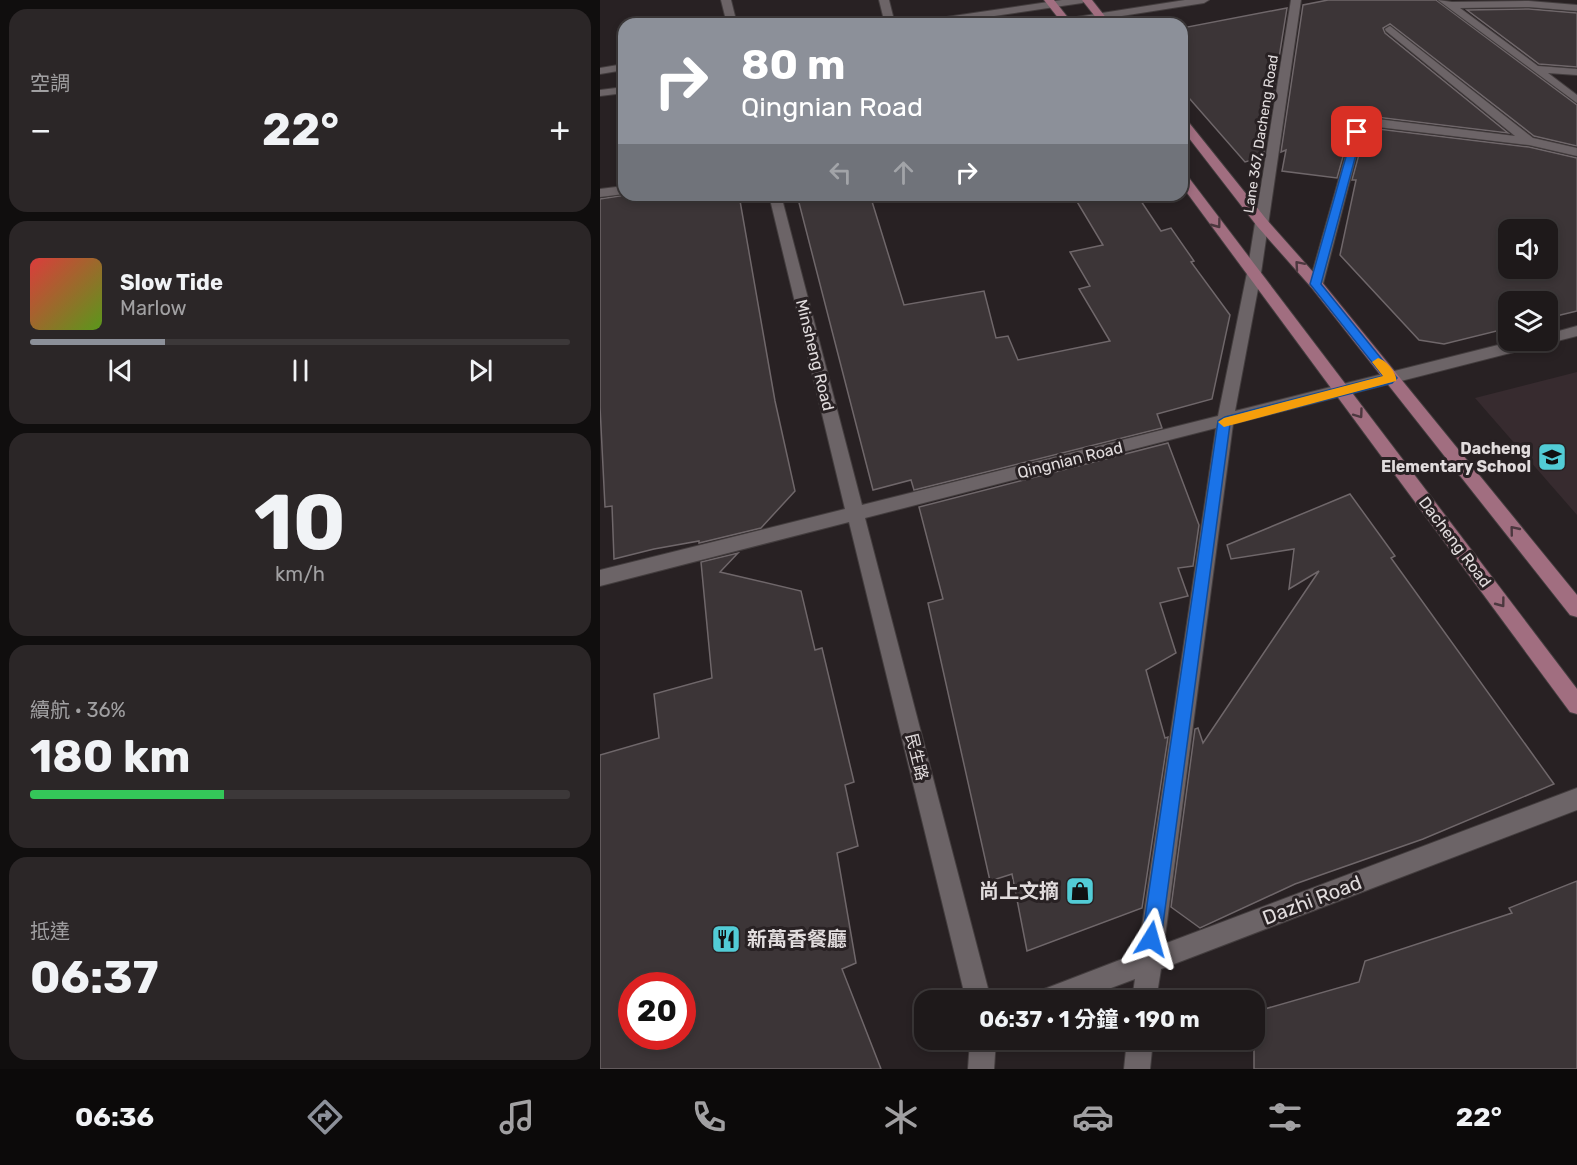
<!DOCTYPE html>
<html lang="zh-TW">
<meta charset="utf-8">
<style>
body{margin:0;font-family:Rubik,"Noto Sans TC",sans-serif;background:#2b2627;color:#f1f3f6;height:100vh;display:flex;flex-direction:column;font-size:22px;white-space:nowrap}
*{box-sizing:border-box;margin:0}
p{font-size:20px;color:#a1a0a2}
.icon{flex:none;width:33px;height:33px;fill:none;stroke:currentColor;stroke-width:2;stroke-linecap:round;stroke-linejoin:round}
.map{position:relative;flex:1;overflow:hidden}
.panel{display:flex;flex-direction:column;gap:9px;padding:9px;background:#100e0e;width:600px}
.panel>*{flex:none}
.hud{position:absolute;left:18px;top:18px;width:570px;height:183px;border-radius:18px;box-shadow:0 3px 9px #0003,0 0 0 2px #3c3839;background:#8c9099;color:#fff;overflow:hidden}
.tools{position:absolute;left:898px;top:219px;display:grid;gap:12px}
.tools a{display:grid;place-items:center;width:60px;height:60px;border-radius:12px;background:#1e191a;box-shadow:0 3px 9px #0003,0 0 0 2px #3c3839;font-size:30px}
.speed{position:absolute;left:18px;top:972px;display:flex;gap:12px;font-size:30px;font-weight:700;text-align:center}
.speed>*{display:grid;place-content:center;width:78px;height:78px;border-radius:50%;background:#1e191a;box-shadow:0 3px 9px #0003,0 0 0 2px #3c3839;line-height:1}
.speed .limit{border:9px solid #d22;background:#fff;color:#111}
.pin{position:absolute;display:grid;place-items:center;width:51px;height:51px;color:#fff;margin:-26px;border-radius:12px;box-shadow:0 3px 9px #0006}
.me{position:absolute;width:66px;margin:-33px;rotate:8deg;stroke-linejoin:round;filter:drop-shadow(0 0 4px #0008)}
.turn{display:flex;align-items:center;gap:21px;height:126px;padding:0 24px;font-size:27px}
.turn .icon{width:78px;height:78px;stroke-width:2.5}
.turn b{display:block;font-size:42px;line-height:51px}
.lanes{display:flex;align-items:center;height:57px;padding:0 24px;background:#0003;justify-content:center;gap:30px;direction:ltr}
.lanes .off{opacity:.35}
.big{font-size:45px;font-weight:700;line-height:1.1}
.panel .widget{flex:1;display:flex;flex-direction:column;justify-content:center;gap:9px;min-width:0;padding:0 21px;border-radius:18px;background:#2b2627}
.panel .dial{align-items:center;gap:0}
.dial b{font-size:78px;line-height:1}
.song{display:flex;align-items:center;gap:18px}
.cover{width:72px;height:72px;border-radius:9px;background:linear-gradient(135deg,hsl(0 70% 55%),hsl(90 70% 35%))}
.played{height:6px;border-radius:3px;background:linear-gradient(90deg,#8c9099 25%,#3c3839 25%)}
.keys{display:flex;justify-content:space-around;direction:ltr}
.heat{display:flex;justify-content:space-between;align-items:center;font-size:33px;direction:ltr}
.charge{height:9px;border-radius:4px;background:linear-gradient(90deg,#34c759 36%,#3c3839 0)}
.trip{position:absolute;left:314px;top:990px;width:351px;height:60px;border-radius:18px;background:#1e191a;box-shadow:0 3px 9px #0003,0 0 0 2px #3c3839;font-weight:700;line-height:60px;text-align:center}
.menu{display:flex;height:96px;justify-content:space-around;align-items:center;background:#0c0a0a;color:#a1a0a2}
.menu .icon{width:42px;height:42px}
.menu .selected{color:#8c9099}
.menu b{font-size:27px;color:#f1f3f6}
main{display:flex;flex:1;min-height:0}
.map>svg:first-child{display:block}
</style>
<main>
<section class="panel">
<div class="widget"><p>空調</p>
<div class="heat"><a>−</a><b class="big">22°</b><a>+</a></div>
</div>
<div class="widget">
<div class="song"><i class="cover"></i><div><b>Slow Tide</b><p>Marlow</p></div></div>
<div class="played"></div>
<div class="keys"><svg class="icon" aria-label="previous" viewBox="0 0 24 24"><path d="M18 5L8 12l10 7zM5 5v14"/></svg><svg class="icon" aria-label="pause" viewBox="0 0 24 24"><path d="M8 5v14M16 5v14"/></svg><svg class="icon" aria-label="next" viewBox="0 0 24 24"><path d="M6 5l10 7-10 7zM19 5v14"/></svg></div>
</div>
<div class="widget dial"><b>10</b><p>km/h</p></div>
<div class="widget"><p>續航 · 36%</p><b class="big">180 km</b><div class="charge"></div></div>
<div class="widget"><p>抵達</p><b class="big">06:37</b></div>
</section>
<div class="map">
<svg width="977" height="1069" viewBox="0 0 977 1069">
<rect width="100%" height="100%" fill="#282123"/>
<path fill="#372b2f" d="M977,372V515L875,398Z"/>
<g fill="#3c3537" stroke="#6f676a" stroke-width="1.5" fill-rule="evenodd">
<path d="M728,0H836L977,105V146L934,136L790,24L783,28L785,33L908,133L776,117L751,128L737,178L682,171L686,150L681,152L703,5Z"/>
<path d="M687,8L663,157L645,162L582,90V28Z"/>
<path d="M929,9L977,13V67L939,64L867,10Z"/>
<path d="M778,129L929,147L977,158V311L948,318V302H909V328L844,344L819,340L740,255L756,180H752L764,136ZM909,230H948V268H909Z"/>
<path d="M26,195H139L175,401L195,491L161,528L99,543V541L54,549L14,559L12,506L5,507L0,407V199Z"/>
<path d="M197,195H270L304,305L384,291L396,338L408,336L418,360L510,341L479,289L490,286L470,252L503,245L473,195H537L561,231L571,228L594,261L591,262L630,315L612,399L557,414L562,428L314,490L311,480L273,490Z"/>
<path d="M568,443L599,525L593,566L578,568L588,596L560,603L576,653L546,670L565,738L568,737L542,908L427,951L412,874L390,881L328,603L343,599L319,507Z"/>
<path d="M750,494L795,556L791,558L954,784L823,839L695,884L600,928L571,907L595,729L598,728L603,743L719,571L689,589L694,549L631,559L627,545Z"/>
<path d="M138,553L120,572L201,591L215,650L222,648L254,782L245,785L258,846L237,853L256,963L242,969L281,1069H0V755L59,738L54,694L112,678L101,562ZM32,986H82V1036H32Z"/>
<path d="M977,881V1069H654V1012L759,982L765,961L912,913L909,908Z"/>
</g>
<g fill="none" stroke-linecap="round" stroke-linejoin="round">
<g stroke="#433d3e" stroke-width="2">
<g id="minor">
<path d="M121,0H131L137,24H127Z"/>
<path d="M279,0H289L295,24H285Z"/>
<path d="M462,0H487L482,3L340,24H314L319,21Z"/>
<path d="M585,0H609L604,3L471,24H446L451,21Z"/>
<path d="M691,0H701L661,273L635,411L918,340H948V334L977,326V336L633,424L564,944L977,788V810L561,969L556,1000H532L535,979L479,1000H436L439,991L538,953L616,428L265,518L391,1000H366L249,522L0,586V570L245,509L169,195H181L262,505L618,416L647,273Z"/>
<path d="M838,0L852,2L929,1L977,5V11L929,7L860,8L938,66L977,69V75L948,73L977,95V103Z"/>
<path d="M790,26L933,138L977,148V156L929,145L778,127L762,134L723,284L716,288L711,287L709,284L753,129L777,119L915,136L786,31L785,29Z"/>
<path d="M24,64V70L0,74V68Z"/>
<path d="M24,87V93L0,96V90Z"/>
<path d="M24,186V194L0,197V189Z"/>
<path d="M370,1040H396L394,1069H368Z"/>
<path d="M527,1040H553L550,1069H524Z"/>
</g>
</g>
<g stroke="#433d3e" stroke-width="2">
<g id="major">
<path d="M444,0H454L473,24H463Z"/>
<path d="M482,0H492L511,24H501Z"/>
<path d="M582,117L586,119L667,220L721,281L977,595V617L970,615L711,287L657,226L582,129Z"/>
<path d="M582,173L586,174L977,689V714L970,712L582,186Z"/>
</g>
</g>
<use href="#minor" fill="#6c6467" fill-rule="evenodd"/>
<use href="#major" fill="#a16e80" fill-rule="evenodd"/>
</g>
<defs><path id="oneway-chevron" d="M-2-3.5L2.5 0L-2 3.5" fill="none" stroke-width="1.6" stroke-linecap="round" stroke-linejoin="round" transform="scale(1.5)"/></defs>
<g stroke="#4c383f">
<use href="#oneway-chevron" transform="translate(617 224) rotate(53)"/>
<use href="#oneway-chevron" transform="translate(699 265) rotate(-131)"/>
<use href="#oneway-chevron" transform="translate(759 414) rotate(54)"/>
<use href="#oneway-chevron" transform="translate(914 530) rotate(-129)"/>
<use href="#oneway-chevron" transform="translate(901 603) rotate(53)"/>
</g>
<path fill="#1a73e8" stroke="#114b97" stroke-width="1.5" d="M757,129L762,132L721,284L797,378L792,383L630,424L561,939L558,945L551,948L545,945L542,939L618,421L625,417L783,376L710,284L753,132Z"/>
<path fill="#f59e0b" d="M778,358C786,360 798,374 796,381L624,427L618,422L624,418L783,376L772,362Z"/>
<defs>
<g id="school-square" transform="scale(1.5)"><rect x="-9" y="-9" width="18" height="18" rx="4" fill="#52ccd6" stroke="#282123"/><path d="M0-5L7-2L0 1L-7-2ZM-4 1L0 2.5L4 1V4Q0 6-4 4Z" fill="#111"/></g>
<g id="shop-square" transform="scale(1.5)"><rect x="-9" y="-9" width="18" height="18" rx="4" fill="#52ccd6" stroke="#282123"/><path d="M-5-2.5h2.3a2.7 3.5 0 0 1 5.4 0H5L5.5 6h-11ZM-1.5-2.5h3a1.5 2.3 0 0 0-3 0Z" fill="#111"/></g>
<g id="restaurant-square" transform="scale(1.5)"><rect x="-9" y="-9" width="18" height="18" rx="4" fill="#52ccd6" stroke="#282123"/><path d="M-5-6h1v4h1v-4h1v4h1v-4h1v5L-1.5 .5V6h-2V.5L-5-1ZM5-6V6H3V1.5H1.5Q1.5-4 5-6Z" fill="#111"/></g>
</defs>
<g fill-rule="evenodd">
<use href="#school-square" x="952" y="457"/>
<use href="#shop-square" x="480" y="891"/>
<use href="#restaurant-square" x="126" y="939"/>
</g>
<g text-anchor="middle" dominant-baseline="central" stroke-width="6" stroke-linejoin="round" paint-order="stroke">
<g font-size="14" fill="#e1dcdd" stroke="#282123">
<text transform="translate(661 134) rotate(-81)">Lane 367, Dacheng Road</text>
</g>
<g font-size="16" fill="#e1dcdd" stroke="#282123">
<text transform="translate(215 355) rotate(76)">Minsheng Road</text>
<text transform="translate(470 460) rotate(-14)">Qingnian Road</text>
<text transform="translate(855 542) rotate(53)">Dacheng Road</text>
<text transform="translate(317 757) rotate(76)">民生路</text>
</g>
<g font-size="16" font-weight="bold" fill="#e1dcdd" stroke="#282123" text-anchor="end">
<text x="931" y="448">Dacheng<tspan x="931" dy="18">Elementary School</tspan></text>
</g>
<g font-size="20" font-weight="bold" fill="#e1dcdd" stroke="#282123" text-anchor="end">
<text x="459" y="891">尚上文摘</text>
<text x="147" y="939" text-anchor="start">新萬香餐廳</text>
</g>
<g font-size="20" fill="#e1dcdd" stroke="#282123">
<text transform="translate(712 900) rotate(-21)">Dazhi Road</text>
</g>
</g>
</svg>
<div class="tools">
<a><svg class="icon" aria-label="sound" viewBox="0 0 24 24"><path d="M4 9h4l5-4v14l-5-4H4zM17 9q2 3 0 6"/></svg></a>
<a><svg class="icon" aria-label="layers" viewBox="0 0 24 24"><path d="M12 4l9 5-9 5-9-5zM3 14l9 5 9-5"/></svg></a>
</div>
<div class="speed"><div class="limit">20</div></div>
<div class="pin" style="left:757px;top:132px;background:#d93025"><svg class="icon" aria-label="arrive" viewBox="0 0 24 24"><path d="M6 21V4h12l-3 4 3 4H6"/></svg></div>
<svg class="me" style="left:551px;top:939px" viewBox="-20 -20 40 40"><path d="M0-17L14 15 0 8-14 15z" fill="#1a73e8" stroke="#fff" stroke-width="4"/></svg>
<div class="trip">06:37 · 1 分鐘 · 190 m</div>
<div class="hud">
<div class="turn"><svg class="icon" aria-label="right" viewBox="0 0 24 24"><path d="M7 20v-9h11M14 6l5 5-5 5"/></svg><div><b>80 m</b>Qingnian Road</div></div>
<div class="lanes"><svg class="icon off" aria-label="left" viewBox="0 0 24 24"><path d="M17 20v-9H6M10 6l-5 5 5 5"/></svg><svg class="icon off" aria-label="ahead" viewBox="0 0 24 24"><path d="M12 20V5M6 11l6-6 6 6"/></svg><svg class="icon" aria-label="right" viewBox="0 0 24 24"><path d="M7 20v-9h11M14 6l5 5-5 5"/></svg></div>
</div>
</div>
</main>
<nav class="menu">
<b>06:36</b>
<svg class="icon selected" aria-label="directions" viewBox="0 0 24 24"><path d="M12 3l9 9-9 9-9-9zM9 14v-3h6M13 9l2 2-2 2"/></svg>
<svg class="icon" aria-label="music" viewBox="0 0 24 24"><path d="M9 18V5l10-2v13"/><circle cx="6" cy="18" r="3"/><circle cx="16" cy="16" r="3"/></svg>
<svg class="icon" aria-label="phone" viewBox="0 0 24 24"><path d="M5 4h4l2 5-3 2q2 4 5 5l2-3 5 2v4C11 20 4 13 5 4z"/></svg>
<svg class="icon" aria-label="climate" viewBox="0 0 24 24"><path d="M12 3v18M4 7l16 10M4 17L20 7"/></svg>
<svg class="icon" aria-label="car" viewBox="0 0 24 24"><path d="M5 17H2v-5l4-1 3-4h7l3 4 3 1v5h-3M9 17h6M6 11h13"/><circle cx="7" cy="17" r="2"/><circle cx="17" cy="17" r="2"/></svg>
<svg class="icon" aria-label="filters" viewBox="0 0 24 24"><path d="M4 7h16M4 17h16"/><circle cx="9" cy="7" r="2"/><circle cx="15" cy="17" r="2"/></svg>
<b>22°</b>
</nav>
